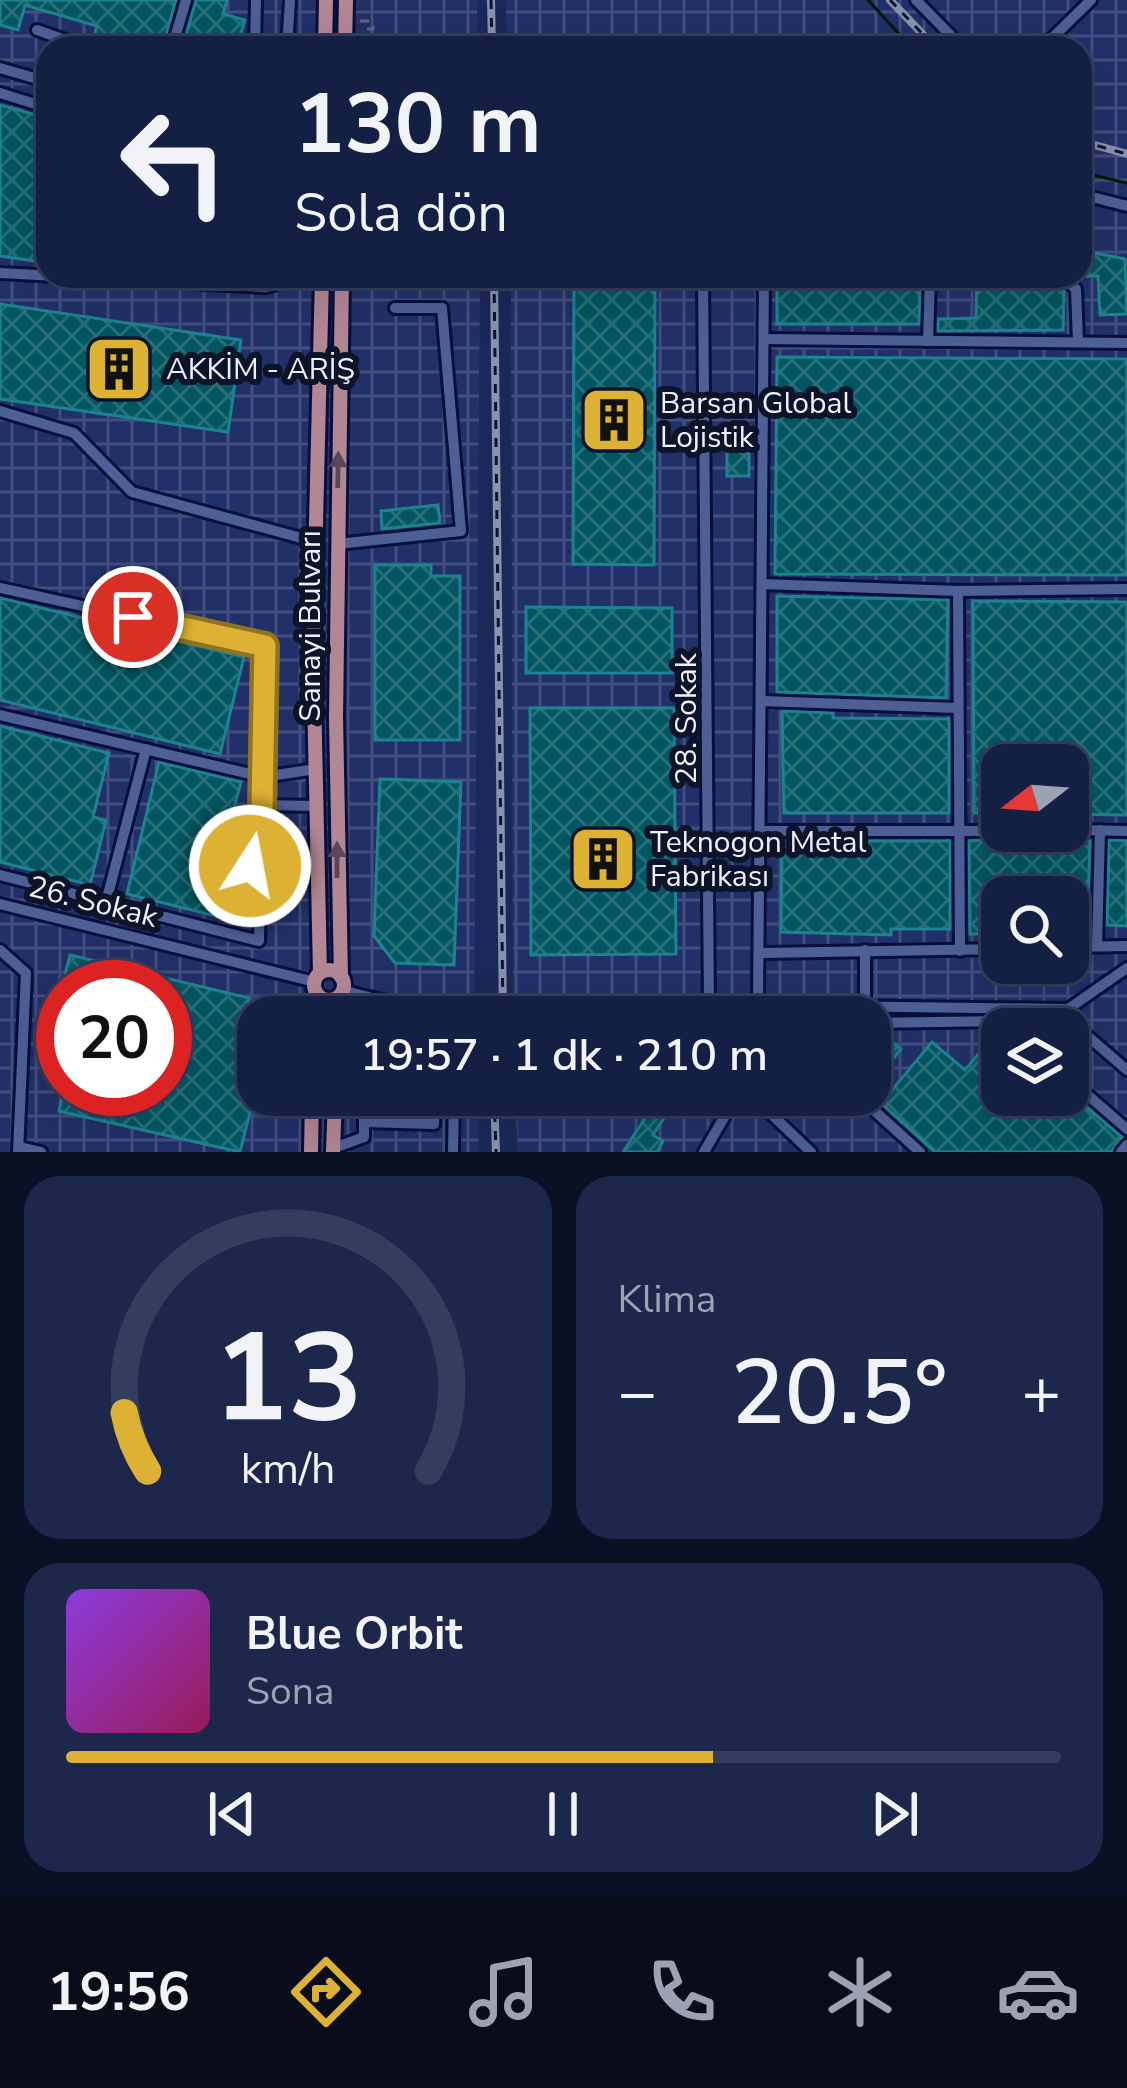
<!DOCTYPE html>
<html lang="tr">
<meta charset="utf-8">
<style>
body{margin:0;font-family:"Nunito Sans",sans-serif;background:#1d274b;color:#f1f3f6;height:100vh;display:flex;flex-direction:column;font-size:45px;white-space:nowrap}
*{box-sizing:border-box;margin:0}
p{font-size:39px;color:#9da2b2}
.icon{flex:none;width:66px;height:66px;fill:none;stroke:currentColor;stroke-width:2;stroke-linecap:round;stroke-linejoin:round}
.map{position:relative;height:1152px;overflow:hidden}
.drawer{display:flex;flex-direction:column;gap:24px;padding:24px;background:#0b1125;flex:1}
.drawer>*{flex:none}
.top-card{position:absolute;left:36px;top:36px;width:1056px;height:252px;border-radius:36px;box-shadow:0 12px 48px #0002,0 0 0 3px #333d5d;background:#141f44;color:#f1f3f6;overflow:hidden}
.needle{width:78px;rotate:253deg}
.fabs{position:absolute;left:981px;top:744px;display:grid;gap:24px}
.fabs a{display:grid;place-items:center;width:108px;height:108px;border-radius:24px;background:#141f44;box-shadow:0 12px 48px #0002,0 0 0 3px #333d5d;font-size:60px}
.speed{position:absolute;left:36px;top:960px;display:flex;gap:24px;font-size:60px;font-weight:700;text-align:center}
.speed>*{display:grid;place-content:center;width:156px;height:156px;border-radius:50%;background:#141f44;box-shadow:0 12px 48px #0002,0 0 0 3px #333d5d;line-height:1}
.speed .limit{border:18px solid #d22;background:#fff;color:#111}
.pin{position:absolute;display:grid;place-items:center;width:102px;height:102px;color:#fff;margin:-51px;border:6px solid #fff;border-radius:50%;box-shadow:0 3px 12px #0007}
.me{position:absolute;width:132px;margin:-66px;rotate:11deg;stroke-linejoin:round;filter:drop-shadow(0 0 9px #0008)}
.turn{display:flex;align-items:center;gap:42px;height:252px;padding:0 60px;font-size:54px}
.turn .icon{width:156px;height:156px;stroke-width:2.5}
.turn b{display:block;font-size:84px;line-height:102px}
.big{font-size:90px;font-weight:600;line-height:1.1}
.drawer .card{flex:1;display:flex;flex-direction:column;justify-content:center;gap:18px;min-width:0;padding:0 42px;border-radius:36px;background:#1d274b}
.drawer .dial{align-items:center;gap:0}
.dial svg{height:312px;overflow:visible;fill:none;stroke:#333d5d;stroke-width:7;stroke-linecap:round;text-anchor:middle}
.dial text{fill:#f1f3f6;stroke:none}
.song{display:flex;align-items:center;gap:36px}
.cover{width:144px;height:144px;border-radius:18px;background:linear-gradient(135deg,hsl(270 70% 55%),hsl(330 70% 35%))}
.played{height:12px;border-radius:6px;background:linear-gradient(90deg,#ddb133 65%,#333d5d 65%)}
.keys{display:flex;justify-content:space-around;direction:ltr}
.heat{display:flex;justify-content:space-between;align-items:center;font-size:66px;direction:ltr}
.drawer .tiles{flex:1;display:grid;gap:24px;grid-template-columns:1fr 1fr}
.card:last-child{grid-column:span 2}
.trip{position:absolute;left:237px;top:996px;width:654px;height:120px;border-radius:36px;background:#141f44;box-shadow:0 12px 48px #0002,0 0 0 3px #333d5d;font-weight:600;line-height:120px;text-align:center}
.tab-bar{display:flex;height:192px;justify-content:space-around;align-items:center;background:#080c1b;color:#9da2b2}
.tab-bar .icon{width:84px;height:84px}
.tab-bar .active{color:#ddb133}
.tab-bar b{font-size:54px;color:#f1f3f6}
.map>svg:first-child{display:block}
</style>
<div class="map">
<svg width="1127" height="1152" viewBox="0 0 1127 1152">
<defs>
<pattern id="industrial-grid" width="8" height="8" patternUnits="userSpaceOnUse" patternTransform="scale(3)"><rect width="8" height="8" fill="#213068"/><path d="M0 4h8M4 0v8" fill="none" stroke="#414e7e"/></pattern>
<pattern id="building-cross-hatch" width="8" height="8" patternUnits="userSpaceOnUse" patternTransform="scale(3)"><rect width="8" height="8" fill="#025661"/><path d="M0 0l8 8M0 8l8-8" fill="none" stroke="#276f79"/></pattern>
</defs>
<rect width="100%" height="100%" fill="#1b295a"/>
<g fill="url(#industrial-grid)" fill-rule="evenodd">
<path d="M0,0H477L478,48H48V276H480L474,1017H258V1095H477L479,1152H0ZM63,987H165V1089H63Z"/>
<path d="M506,0H1127V1152H518L515,1095H870V1017H513L511,276H1080V48H507ZM1002,765H1068V831H1002ZM1002,897H1068V963H1002ZM1002,1029H1068V1095H1002Z"/>
</g>
<g fill="none" stroke-linecap="round" stroke-linejoin="round">
<g stroke="#001803" stroke-width="3">
<path d="M868,0L912,48"/>
<path d="M1080,172L1127,183"/>
</g>
</g>
<g fill="url(#building-cross-hatch)" stroke="#1e8390" stroke-width="3">
<path d="M0,0H176L162,48L97,45L93,40L97,26L25,5L18,30L0,25Z"/>
<path d="M196,0H227L223,14L245,20L237,47L182,48Z"/>
<path d="M0,105L36,115L34,124L48,126V263L0,256Z"/>
<path d="M1080,250L1125,259L1127,314L1100,315L1098,276H1080Z"/>
<path d="M574,276H655L654,565L573,564Z"/>
<path d="M777,276H920L919,324H777Z"/>
<path d="M977,276H998V286L1042,287V276H1051L1064,291L1063,330L938,331V319L976,318Z"/>
<path d="M0,304L241,340L228,432L0,399Z"/>
<path d="M777,357L1127,359V575L775,574Z"/>
<rect x="727" y="432" width="22" height="44"/>
<path d="M438,505L440,523L382,529L381,511Z"/>
<path d="M375,565H431V576H460V740H375Z"/>
<path d="M777,596L948,600L946,698L777,692Z"/>
<path d="M0,598L244,657L220,754L0,700Z"/>
<path d="M973,601L1127,602V815L1068,814V765H1002V813H974Z"/>
<path d="M526,607L672,608V673H526Z"/>
<path d="M530,708H674L676,954L531,955Z"/>
<path d="M782,711L833,713V718L949,719V813H784Z"/>
<path d="M0,726L109,753L93,817L106,820L90,885L0,862Z"/>
<path d="M159,762L241,782L233,812L243,815L236,846L242,847L236,881L246,883L236,921L127,894Z"/>
<path d="M380,779L461,782L454,965L395,963L374,936Z"/>
<path d="M1014,838L1090,841L1087,937H1068V897H1002V934H970L969,841Z"/>
<path d="M1109,840L1127,841V926L1107,925Z"/>
<path d="M782,841H950V929H891V935L781,932Z"/>
<path d="M70,955L249,998L242,1028L255,1031L241,1093L254,1096L240,1152L59,1111L64,1089H165V987H62Z"/>
<path d="M998,1031L1002,1095L1068,1091L1122,1137L1111,1152H935L881,1103L932,1042L965,1070Z"/>
<path d="M870,1033H881L901,1049L870,1087Z"/>
<path d="M404,1095L424,1098L423,1114L374,1113V1096Z"/>
<path d="M660,1095H679L653,1135L663,1141L657,1152H623Z"/>
</g>
<g fill="none" stroke-linecap="round" stroke-linejoin="round">
<g stroke="#070f3d" stroke-width="16">
<g id="minor">
<path d="M916,0L963,48"/>
<path d="M37,30L88,48"/>
<path d="M172,48L186,0"/>
<path d="M255,48L256,0"/>
<path d="M287,48L290,0"/>
<path d="M1042,48L1091,0"/>
<path d="M0,68L48,82"/>
<path d="M0,93L48,108"/>
<path d="M1080,194L1127,206"/>
<path d="M0,273L266,287L304,276"/>
<path d="M1061,276L1076,289L1078,342"/>
<path d="M764,339L1127,343"/>
<path d="M928,341L930,276"/>
<path d="M0,411L74,433L132,492L316,542"/>
<path d="M337,544L461,531L442,308H395"/>
<path d="M762,584L958,591L1127,589"/>
<path d="M0,588L265,646L259,941L0,875"/>
<path d="M958,591L960,951"/>
<path d="M762,701L957,708"/>
<path d="M0,715L263,777L316,769"/>
<path d="M262,805L316,806"/>
<path d="M255,824L250,865L259,881"/>
<path d="M1068,830L1127,831"/>
<path d="M760,831H1002"/>
<path d="M106,902L146,749"/>
<path d="M0,904L315,982"/>
<path d="M1097,946L1100,830"/>
<path d="M1068,947L1127,946"/>
<path d="M0,950L26,973L18,1152"/>
<path d="M759,953L1002,949"/>
<path d="M343,990C458,1026 590,1009 709,1009L703,276"/>
<path d="M865,1005V950"/>
<path d="M758,1006L764,276"/>
<path d="M715,1017L709,1009L736,1005L1068,1009L1127,968"/>
<path d="M870,1023L1069,1020L1127,1070"/>
<path d="M1068,1078L1127,1129"/>
<path d="M751,1095L811,1152"/>
<path d="M857,1095L920,1152"/>
<path d="M364,1122L434,1124L435,1095"/>
<path d="M20,1147L41,1152"/>
<path d="M334,1148L364,1137V1095"/>
<path d="M453,1152L454,1095"/>
<path d="M704,1152L737,1095"/>
<path d="M1121,1152L1127,1145"/>
</g>
</g>
<g stroke="#070f3d" stroke-width="20">
<g id="major">
<path d="M325,48L326,0"/>
<path d="M345,48L346,0"/>
<circle cx="329" cy="985" r="15"/>
<path d="M320,973L313,646L322,276"/>
<path d="M341,977L336,718L342,276"/>
<path d="M313,1017L316,992"/>
<path d="M358,1017L391,1005"/>
<path d="M311,1152L312,1095"/>
<path d="M333,1152L335,1095"/>
</g>
</g>
<path stroke="#5b668c" stroke-width="3" stroke-dasharray="9 9" stroke-linecap="butt" d="M360,21H373V29H367"/>
<use href="#minor" stroke="#4d5f95" stroke-width="10"/>
<use href="#major" stroke="#b38694" stroke-width="14"/>
<g stroke="#8891af" stroke-width="8">
<g id="rail">
<path d="M491,0L492,48"/>
<path d="M890,0L936,48"/>
<path d="M1080,141L1127,154"/>
<path d="M494,276L503,1017"/>
<path d="M494,1095L496,1152"/>
</g>
</g>
<use href="#rail" stroke="#0d142a" stroke-width="3" stroke-dasharray="9" stroke-linecap="butt"/>
</g>
<defs><path id="oneway-solid" d="M-6-.8H1V-3.2L6.5 0L1 3.2V.8H-6Z" transform="scale(3)"/></defs>
<g fill="#58475a">
<use href="#oneway-solid" transform="translate(338 470) rotate(-89)"/>
<use href="#oneway-solid" transform="translate(337 860) rotate(-90)"/>
</g>
<g fill="none" stroke-linecap="round" stroke-linejoin="round">
<g stroke="#907321" stroke-width="30">
<path id="route" d="M133,617L265,646L262,809L250,866"/>
</g>
<use href="#route" stroke="#ddb133" stroke-width="21"/>
</g>
<defs>
<g id="building-square" transform="scale(3.45)"><rect x="-9" y="-9" width="18" height="18" rx="4" fill="#ddb133" stroke="#0d142a"/><path d="M-4-6H4V6H1V3H-1V6H-4ZM-2.5-4.3h1.7v1.8h-1.7ZM.8-4.3h1.7v1.8H.8ZM-2.5-1h1.7V.8h-1.7ZM.8-1h1.7V.8H.8Z" fill="#111"/></g>
</defs>
<g fill-rule="evenodd">
<use href="#building-square" x="119" y="369"/>
<use href="#building-square" x="614" y="420"/>
<use href="#building-square" x="603" y="859"/>
</g>
<g text-anchor="middle" dominant-baseline="central" stroke-width="12" stroke-linejoin="round" paint-order="stroke">
<g font-size="30" fill="#ecf1fd" stroke="#0d142a" text-anchor="start">
<text x="166" y="369">AKKİM - ARİŞ</text>
<text x="660" y="403">Barsan Global<tspan x="660" dy="34">Lojistik</tspan></text>
<text x="650" y="842">Teknogon Metal<tspan x="650" dy="34">Fabrikası</tspan></text>
</g>
<g font-size="30" fill="#ecf1fd" stroke="#0d142a">
<text transform="translate(310 626) rotate(-90)">Sanayi Bulvarı</text>
<text transform="translate(686 719) rotate(-90)">28. Sokak</text>
<text transform="translate(93 902) rotate(14)">26. Sokak</text>
</g>
</g>
</svg>
<div class="fabs">
<a><svg class="needle" viewBox="-14 -14 28 28"><path d="M0-13l5 13h-10z" fill="#e53935"/><path d="M0 13l5-13h-10z" fill="#9da2b2"/></svg></a>
<a><svg class="icon" aria-label="search" viewBox="0 0 24 24"><circle cx="10" cy="10" r="6"/><path d="M15 15l6 6"/></svg></a>
<a><svg class="icon" aria-label="layers" viewBox="0 0 24 24"><path d="M12 4l9 5-9 5-9-5zM3 14l9 5 9-5"/></svg></a>
</div>
<div class="speed"><div class="limit">20</div></div>
<div class="pin" style="left:133px;top:617px;background:#d93025"><svg class="icon" aria-label="arrive" viewBox="0 0 24 24"><path d="M6 21V4h12l-3 4 3 4H6"/></svg></div>
<svg class="me" style="left:250px;top:866px" viewBox="-20 -20 40 40"><circle r="17" fill="#ddb133" stroke="#fff" stroke-width="3"/><path d="M0-11L8 9 0 5-8 9z" fill="#fff"/></svg>
<div class="trip">19:57 · 1 dk · 210 m</div>
<div class="top-card">
<div class="turn"><svg class="icon" aria-label="left" viewBox="0 0 24 24"><path d="M17 20v-9H6M10 6l-5 5 5 5"/></svg><div><b>130 m</b>Sola dön</div></div>
</div>
</div>
<section class="drawer">
<div class="tiles">
<div class="card dial"><svg viewBox="0 0 100 80">
<path d="M14 69A42 42 0 1 1 86 69"/>
<path d="M14 69A42 42 0 0 1 8 54" stroke="#ddb133"/>
<text x="50" y="56" font-size="32" font-weight="700">13</text>
<text x="50" y="72" font-size="11">km/h</text>
</svg></div>
<div class="card"><p>Klima</p>
<div class="heat"><a>−</a><b class="big">20.5°</b><a>+</a></div>
</div>
<div class="card">
<div class="song"><i class="cover"></i><div><b>Blue Orbit</b><p>Sona</p></div></div>
<div class="played"></div>
<div class="keys"><svg class="icon" aria-label="previous" viewBox="0 0 24 24"><path d="M18 5L8 12l10 7zM5 5v14"/></svg><svg class="icon" aria-label="pause" viewBox="0 0 24 24"><path d="M8 5v14M16 5v14"/></svg><svg class="icon" aria-label="next" viewBox="0 0 24 24"><path d="M6 5l10 7-10 7zM19 5v14"/></svg></div>
</div>
</div>
</section>
<nav class="tab-bar">
<b>19:56</b>
<svg class="icon active" aria-label="directions" viewBox="0 0 24 24"><path d="M12 3l9 9-9 9-9-9zM9 14v-3h6M13 9l2 2-2 2"/></svg>
<svg class="icon" aria-label="music" viewBox="0 0 24 24"><path d="M9 18V5l10-2v13"/><circle cx="6" cy="18" r="3"/><circle cx="16" cy="16" r="3"/></svg>
<svg class="icon" aria-label="phone" viewBox="0 0 24 24"><path d="M5 4h4l2 5-3 2q2 4 5 5l2-3 5 2v4C11 20 4 13 5 4z"/></svg>
<svg class="icon" aria-label="climate" viewBox="0 0 24 24"><path d="M12 3v18M4 7l16 10M4 17L20 7"/></svg>
<svg class="icon" aria-label="car" viewBox="0 0 24 24"><path d="M5 17H2v-5l4-1 3-4h7l3 4 3 1v5h-3M9 17h6M6 11h13"/><circle cx="7" cy="17" r="2"/><circle cx="17" cy="17" r="2"/></svg>
</nav>
